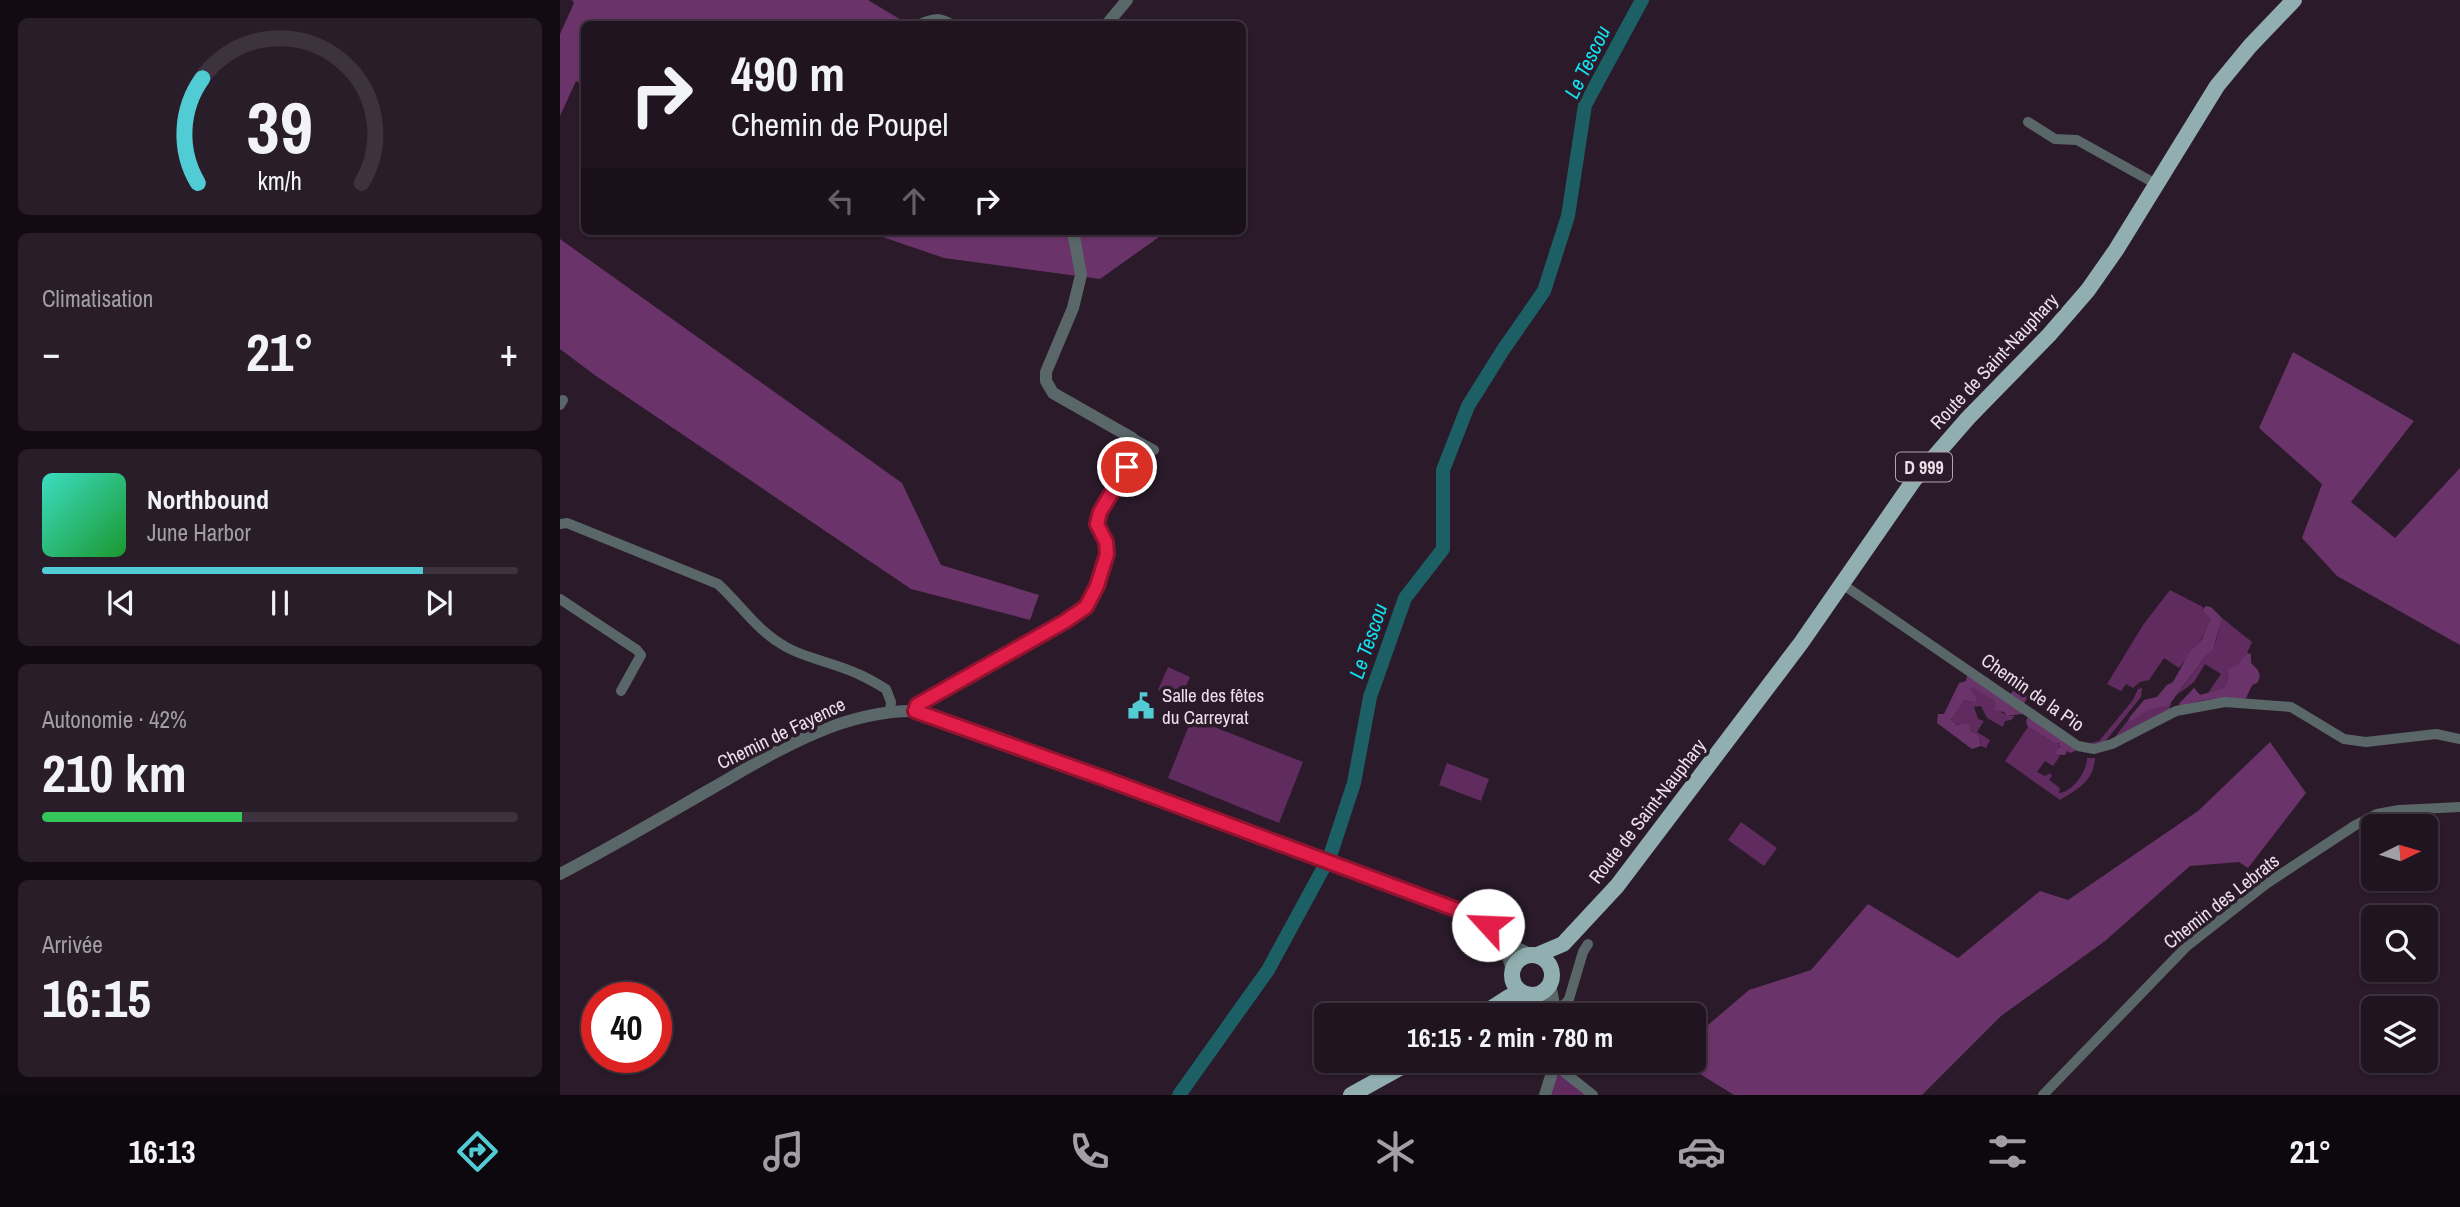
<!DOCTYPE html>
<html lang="fr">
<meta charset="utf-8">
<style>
body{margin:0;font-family:"Archivo Narrow",sans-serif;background:#281d29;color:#f1f3f6;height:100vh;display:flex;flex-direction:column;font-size:26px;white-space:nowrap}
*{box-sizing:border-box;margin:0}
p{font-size:23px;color:#a29ea5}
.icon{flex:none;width:38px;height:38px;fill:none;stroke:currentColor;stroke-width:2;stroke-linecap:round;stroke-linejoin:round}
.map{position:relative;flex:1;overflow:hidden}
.drawer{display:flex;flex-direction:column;gap:18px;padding:18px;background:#120b12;width:560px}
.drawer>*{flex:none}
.banner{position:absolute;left:21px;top:21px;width:665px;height:214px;border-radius:10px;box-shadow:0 2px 5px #0004,0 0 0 2px #3d333e;background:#201420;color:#f1f3f6;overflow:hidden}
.needle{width:46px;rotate:85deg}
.controls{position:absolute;left:1801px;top:814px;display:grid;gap:14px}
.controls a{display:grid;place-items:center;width:77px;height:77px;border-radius:10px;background:#201420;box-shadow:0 2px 5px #0004,0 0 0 2px #3d333e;font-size:35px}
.speed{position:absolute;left:21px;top:982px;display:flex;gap:14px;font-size:35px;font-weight:700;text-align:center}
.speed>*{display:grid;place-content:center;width:91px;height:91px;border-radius:50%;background:#201420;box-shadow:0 2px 5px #0004,0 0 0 2px #3d333e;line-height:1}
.speed .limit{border:10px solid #d22;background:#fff;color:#111}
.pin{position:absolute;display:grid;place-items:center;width:60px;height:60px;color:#fff;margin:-30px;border:4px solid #fff;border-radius:50%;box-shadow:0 2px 7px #0007}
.me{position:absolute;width:77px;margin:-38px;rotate:295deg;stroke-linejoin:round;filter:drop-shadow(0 0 5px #0008)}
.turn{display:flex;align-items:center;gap:24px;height:147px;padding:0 35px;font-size:32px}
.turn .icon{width:91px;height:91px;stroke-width:2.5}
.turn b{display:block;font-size:49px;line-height:60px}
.lanes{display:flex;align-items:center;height:66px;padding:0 35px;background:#0003;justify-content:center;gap:35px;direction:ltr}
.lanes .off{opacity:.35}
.big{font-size:52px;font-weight:700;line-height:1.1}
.drawer .tile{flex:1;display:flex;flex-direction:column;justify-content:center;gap:10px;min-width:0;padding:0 24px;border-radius:10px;background:#281d29}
.drawer .dial{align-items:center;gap:0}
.dial svg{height:182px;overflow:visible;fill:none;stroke:#3d333e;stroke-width:7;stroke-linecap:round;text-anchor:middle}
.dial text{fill:#f1f3f6;stroke:none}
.song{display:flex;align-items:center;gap:21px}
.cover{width:84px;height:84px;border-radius:10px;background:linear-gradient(135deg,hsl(170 70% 55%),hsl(130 70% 35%))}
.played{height:7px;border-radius:4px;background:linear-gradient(90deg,#51ccd5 80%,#3d333e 80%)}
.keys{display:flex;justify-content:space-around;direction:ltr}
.heat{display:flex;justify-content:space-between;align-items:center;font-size:38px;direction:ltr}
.charge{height:10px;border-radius:5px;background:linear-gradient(90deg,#34c759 42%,#3d333e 0)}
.trip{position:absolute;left:754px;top:1003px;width:392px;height:70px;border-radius:10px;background:#201420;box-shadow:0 2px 5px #0004,0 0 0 2px #3d333e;font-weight:700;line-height:70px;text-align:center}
.dock{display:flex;height:112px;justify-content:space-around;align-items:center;background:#0d080d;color:#a29ea5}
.dock .icon{width:49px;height:49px}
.dock .on{color:#51ccd5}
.dock b{font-size:32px;color:#f1f3f6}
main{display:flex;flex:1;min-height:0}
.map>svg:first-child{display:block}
</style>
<main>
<section class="drawer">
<div class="tile dial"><svg viewBox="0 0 100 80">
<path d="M14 69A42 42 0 1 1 86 69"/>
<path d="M14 69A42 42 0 0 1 16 23" stroke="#51ccd5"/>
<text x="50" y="56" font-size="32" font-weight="700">39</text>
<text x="50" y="72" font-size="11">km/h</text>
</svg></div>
<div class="tile"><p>Climatisation</p>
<div class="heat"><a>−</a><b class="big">21°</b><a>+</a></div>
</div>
<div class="tile">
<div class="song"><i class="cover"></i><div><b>Northbound</b><p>June Harbor</p></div></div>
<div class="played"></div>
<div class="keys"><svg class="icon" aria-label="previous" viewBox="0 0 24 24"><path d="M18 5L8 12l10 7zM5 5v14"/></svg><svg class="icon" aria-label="pause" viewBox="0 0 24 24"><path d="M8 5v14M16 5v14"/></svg><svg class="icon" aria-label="next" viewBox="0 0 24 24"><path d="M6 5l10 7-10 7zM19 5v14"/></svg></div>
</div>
<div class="tile"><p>Autonomie · 42%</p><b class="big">210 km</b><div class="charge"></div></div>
<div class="tile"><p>Arrivée</p><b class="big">16:15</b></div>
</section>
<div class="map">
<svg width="1900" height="1095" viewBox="0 0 1900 1095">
<rect width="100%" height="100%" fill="#2a1a2a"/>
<g fill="#602b5f">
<path d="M1610,590L1643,607L1642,610L1652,619L1642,638L1619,668L1604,658L1589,680L1580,682L1573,688L1566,684L1561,691L1547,684L1583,625Z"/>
<path d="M1662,618L1692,642L1687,653L1691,654V663L1699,673V680L1692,685L1686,698L1674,702L1655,699L1619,704L1634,688L1640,695L1648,693L1661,674L1645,664L1634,682L1617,695L1645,657C1658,648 1657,632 1662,618Z"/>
<path d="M608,667L630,677L620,699L598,690Z"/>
<path d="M1607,685L1611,704L1609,710L1554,738L1584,700L1597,697Z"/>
<path d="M1412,686L1435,701L1434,708L1448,716H1455L1451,720L1445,721L1443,727L1427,718L1421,706L1414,707L1418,719L1424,721L1417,732L1430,740L1426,748L1421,746C1421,729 1402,729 1391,720L1405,700L1413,703L1418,700L1411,689Z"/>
<path d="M1582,688L1581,697L1544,743L1525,744L1539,741L1573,700L1578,689Z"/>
<path d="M632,718L743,762L719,823L608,778Z"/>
<path d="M1468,727L1496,744H1500L1497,755L1500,756L1493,766L1485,761L1477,772L1485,776L1490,773L1492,776L1489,780L1500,788L1499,793C1513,792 1527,771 1527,758H1535C1534,781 1518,789 1500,800L1445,761Z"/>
<path d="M887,763L929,779L921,801L879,785Z"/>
<path d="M1181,822L1217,848L1204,866L1168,840Z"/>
<path d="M998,1073L1038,1095H990Z"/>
</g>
<g fill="#6a3369">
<path d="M12,0H308L348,24H24V85L16,81L0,116V34L14,3Z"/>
<path d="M305,231H601L599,237L540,279L384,258Z"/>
<path d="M0,239L342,483L381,565L479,595L470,620L351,589L36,376L0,349Z"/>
<path d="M1733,352L1854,421L1791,502L1835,538L1900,468V645L1777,576L1742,538L1762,484L1699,428Z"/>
<path d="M1646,606L1651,607L1662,618L1653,650L1645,657L1609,705L1588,710L1570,722L1569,718L1584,700L1597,697L1607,685L1613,682L1629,653L1642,639L1651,619L1642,610Z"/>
<path d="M1687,654H1691V663L1698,670L1700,677L1697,683L1692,685L1686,698C1673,702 1666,698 1652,699C1641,700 1630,703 1619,707V704L1634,688L1640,695L1665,688L1669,678L1668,670L1678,664Z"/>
<path d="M1448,667C1455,672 1470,683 1468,693C1467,702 1461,704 1462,714L1447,716L1444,712L1436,711L1434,709L1435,701L1412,687L1411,689L1418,700L1414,703L1405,700L1391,720L1398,725L1405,723L1409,725L1410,730L1419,736L1421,746L1412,749L1377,723L1378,714H1384L1399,683L1406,681L1408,671C1424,671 1437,686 1450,695L1453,691L1451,687L1439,676L1443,668Z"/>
<path d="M1468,715L1515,748V751L1510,753L1507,751L1505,755H1497L1496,750L1500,747L1499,743L1496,744L1468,727L1466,722Z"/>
<path d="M1710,742L1746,793L1688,868L1679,862L1630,866L1545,941L1441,1016L1362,1095H1174L1119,1061L1134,1060V1037L1189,990L1251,970L1308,904L1398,958L1480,891L1508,900L1638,811Z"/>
</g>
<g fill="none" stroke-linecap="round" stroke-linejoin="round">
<path stroke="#1c5f64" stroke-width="14" d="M619,1095L708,970L770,856L794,783L810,697L845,598L883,549V470L908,406L943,350L984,291L1008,216L1025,105L1082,0"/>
<g stroke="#596768" stroke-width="10">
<path d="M360,24C373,18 378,17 391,24"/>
<path d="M1468,122L1495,139L1517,140L1596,184"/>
<path d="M0,405L3,400"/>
<path d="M572,438L594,450"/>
<path d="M0,524L7,523L158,584C182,606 196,630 226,647C248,659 275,663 298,674C308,678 317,684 326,689L331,702L330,711"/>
<path d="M1282,584L1518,746L1534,749L1552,744L1616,711L1665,702L1731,707L1784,739L1806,742L1876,734L1900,739"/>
<path d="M0,599L77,650L81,655L61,691"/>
<path d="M995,1009L1005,1004L1009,999L1023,952L1028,944"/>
<path d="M995,1065L1033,1095"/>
<path d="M1483,1095L1627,946L1706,884L1794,826L1817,814L1839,810L1900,807"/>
</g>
<g stroke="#596768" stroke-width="12">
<path d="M547,24L567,0"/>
<path d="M355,711L357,705L519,613C533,601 550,565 546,545C544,531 535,525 541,510C547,496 572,465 574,454C575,450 572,442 572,438L493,393L486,381V372L513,308L521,275L513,231"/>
<path d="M0,874C50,848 99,819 149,790C212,754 279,710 355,711L546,779L906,913L928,924L953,946L970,954"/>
<path d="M942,937L952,970"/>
<path d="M990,984L996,1015"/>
<path d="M977,995L994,1009"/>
<path d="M985,1095L996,1060"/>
</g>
<g stroke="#91afb1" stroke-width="16">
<circle cx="972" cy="975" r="20"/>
<path d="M977,955L1003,944L1057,886L1241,643L1354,480L1408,418L1489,335L1528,290L1556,250L1657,86L1690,46L1734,0"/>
<path d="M921,1015L949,997L963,993"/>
<path d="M791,1095L854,1060"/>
</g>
</g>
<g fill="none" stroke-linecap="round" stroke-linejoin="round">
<g stroke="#92132f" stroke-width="18">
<path id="route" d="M567,467L540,512L537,524L546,542L547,554L537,586L526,607L504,622L357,705L355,711L546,779L906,913L928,925"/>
</g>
<use href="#route" stroke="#e11d48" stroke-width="12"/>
</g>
<defs>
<g id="civic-bare" transform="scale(2.1)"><path d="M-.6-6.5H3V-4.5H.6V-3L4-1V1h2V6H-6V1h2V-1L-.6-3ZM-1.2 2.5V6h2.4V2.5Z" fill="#51ccd5" stroke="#2a1a2a" stroke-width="2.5" paint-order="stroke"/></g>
</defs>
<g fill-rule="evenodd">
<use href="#civic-bare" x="581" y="706"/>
</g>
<g text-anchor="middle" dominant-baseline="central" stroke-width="7" stroke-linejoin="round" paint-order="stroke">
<rect fill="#2a1a2a" stroke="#b1a4b0" stroke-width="2" x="1336" y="452.5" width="56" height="29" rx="5"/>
<g font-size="18" font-weight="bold" fill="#ebdfea">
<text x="1364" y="467">D 999</text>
</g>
<g font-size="19" fill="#ebdfea" stroke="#2a1a2a">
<text transform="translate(1434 361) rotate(-47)">Route de Saint-Nauphary</text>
<text transform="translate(1473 692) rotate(35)">Chemin de la Pio</text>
<text transform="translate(221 733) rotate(-26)">Chemin de Fayence</text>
<text transform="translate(1087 811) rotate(-52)">Route de Saint-Nauphary</text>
<text transform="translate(1661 901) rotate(-38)">Chemin des Lebrats</text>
</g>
<g font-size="19" fill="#ebdfea" stroke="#2a1a2a" text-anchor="start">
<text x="602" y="695">Salle des fêtes<tspan x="602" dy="22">du Carreyrat</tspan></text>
</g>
<g font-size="21" font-style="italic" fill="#12e0ed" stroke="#2a1a2a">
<text transform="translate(1027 62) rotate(-64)">Le Tescou</text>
<text transform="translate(808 641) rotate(-71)">Le Tescou</text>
</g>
</g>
</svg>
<div class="controls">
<a><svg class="needle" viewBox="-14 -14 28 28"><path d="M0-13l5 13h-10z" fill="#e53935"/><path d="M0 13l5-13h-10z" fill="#a29ea5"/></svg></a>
<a><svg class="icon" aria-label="search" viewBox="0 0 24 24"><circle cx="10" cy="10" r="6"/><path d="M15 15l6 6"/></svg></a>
<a><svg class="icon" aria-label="layers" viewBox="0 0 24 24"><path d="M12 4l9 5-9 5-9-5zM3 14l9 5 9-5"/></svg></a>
</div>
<div class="speed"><div class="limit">40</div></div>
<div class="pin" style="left:567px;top:467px;background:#d93025"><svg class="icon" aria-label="arrive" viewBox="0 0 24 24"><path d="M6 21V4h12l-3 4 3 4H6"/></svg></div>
<svg class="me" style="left:928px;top:925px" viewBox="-20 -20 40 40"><circle r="19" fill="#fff"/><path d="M0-13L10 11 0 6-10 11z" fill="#e11d48"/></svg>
<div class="trip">16:15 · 2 min · 780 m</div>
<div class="banner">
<div class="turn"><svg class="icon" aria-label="right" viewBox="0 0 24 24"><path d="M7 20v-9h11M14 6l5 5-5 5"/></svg><div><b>490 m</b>Chemin de Poupel</div></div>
<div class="lanes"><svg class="icon off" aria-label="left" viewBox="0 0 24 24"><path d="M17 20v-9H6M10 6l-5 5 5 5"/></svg><svg class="icon off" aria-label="ahead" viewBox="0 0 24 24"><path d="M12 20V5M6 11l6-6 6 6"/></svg><svg class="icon" aria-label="right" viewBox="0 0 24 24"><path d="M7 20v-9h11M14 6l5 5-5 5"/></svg></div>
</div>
</div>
</main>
<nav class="dock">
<b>16:13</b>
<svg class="icon on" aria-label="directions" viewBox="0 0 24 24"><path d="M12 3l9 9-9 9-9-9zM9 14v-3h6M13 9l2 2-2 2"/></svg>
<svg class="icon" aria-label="music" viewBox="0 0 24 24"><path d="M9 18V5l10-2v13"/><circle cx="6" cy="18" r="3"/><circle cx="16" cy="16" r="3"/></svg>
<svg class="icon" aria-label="phone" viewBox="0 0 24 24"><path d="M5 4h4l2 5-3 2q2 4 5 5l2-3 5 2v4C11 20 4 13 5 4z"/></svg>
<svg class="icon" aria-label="climate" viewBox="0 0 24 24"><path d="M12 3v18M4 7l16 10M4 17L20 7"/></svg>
<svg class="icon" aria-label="car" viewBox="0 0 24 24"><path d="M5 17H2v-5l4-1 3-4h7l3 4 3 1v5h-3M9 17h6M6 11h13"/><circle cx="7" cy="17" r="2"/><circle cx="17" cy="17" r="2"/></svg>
<svg class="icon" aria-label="filters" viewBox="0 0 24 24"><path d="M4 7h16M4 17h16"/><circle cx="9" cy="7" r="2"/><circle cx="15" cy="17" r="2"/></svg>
<b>21°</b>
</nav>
